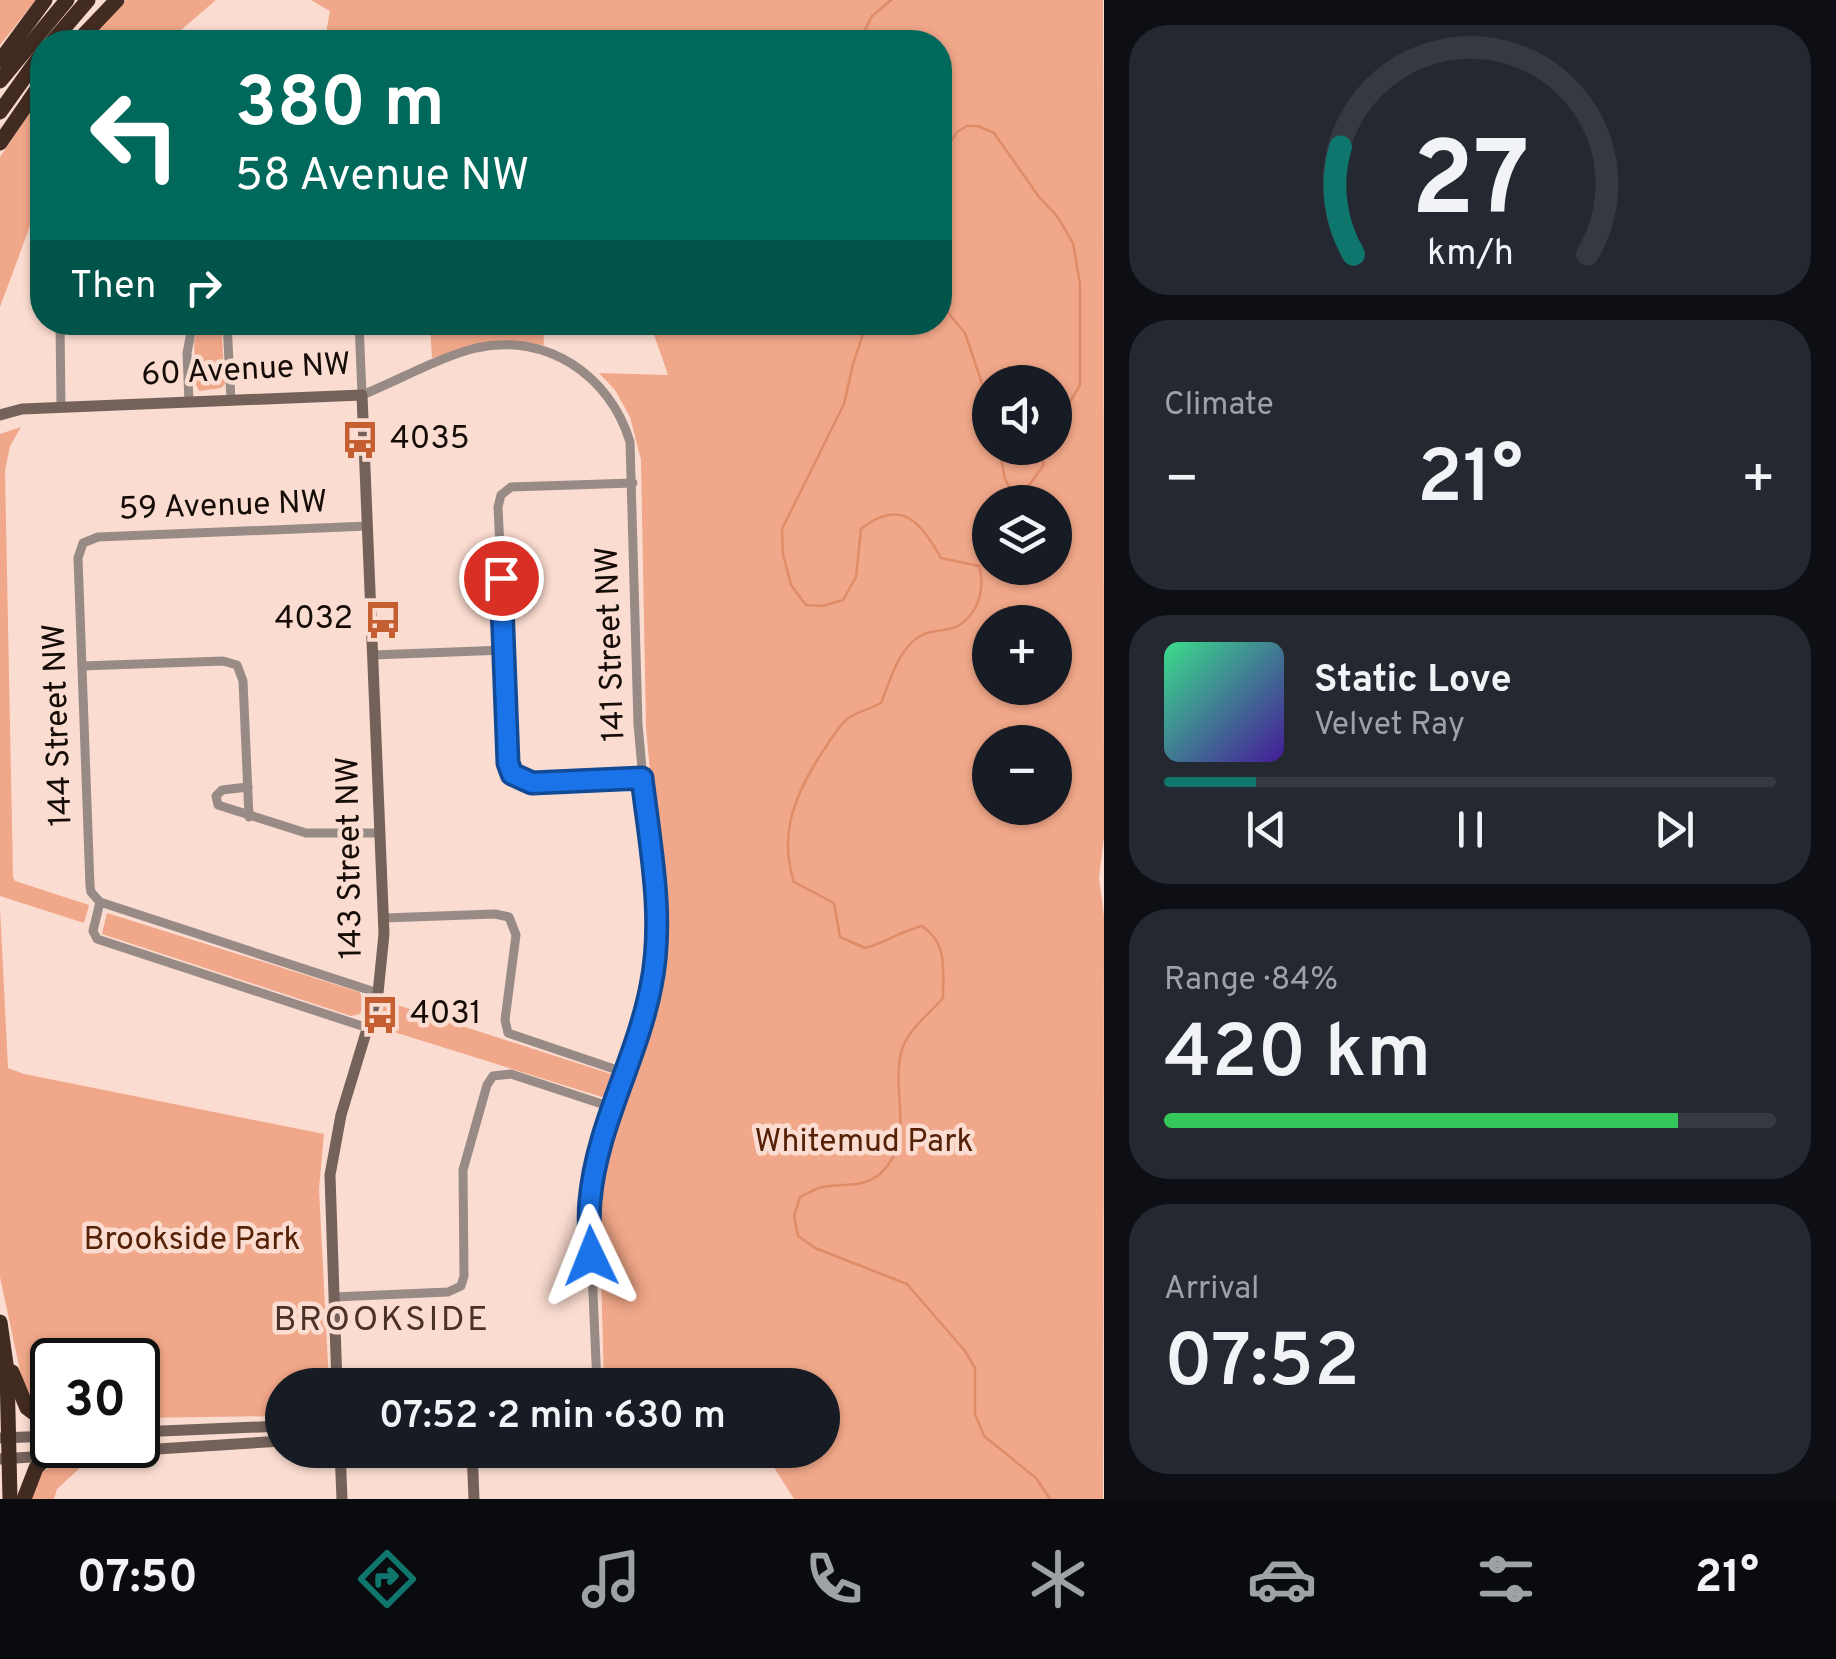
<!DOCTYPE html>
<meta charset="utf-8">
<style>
body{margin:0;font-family:Overpass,sans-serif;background:#242831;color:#f1f3f6;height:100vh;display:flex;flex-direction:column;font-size:38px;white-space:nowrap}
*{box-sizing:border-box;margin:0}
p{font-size:32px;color:#9ea1a6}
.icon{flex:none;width:55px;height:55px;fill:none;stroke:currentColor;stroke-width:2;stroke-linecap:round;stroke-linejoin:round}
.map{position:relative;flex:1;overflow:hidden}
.panel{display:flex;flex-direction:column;gap:25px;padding:25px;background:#0d0f14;width:732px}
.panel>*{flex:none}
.banner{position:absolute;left:30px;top:30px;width:922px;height:305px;border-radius:40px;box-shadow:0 2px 8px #0004;background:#00695c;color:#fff;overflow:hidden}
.fabs{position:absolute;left:972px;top:365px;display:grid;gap:20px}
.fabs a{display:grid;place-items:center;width:100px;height:100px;border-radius:50%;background:#171b24;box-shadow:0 2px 8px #0004;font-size:50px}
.speed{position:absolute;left:30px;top:1338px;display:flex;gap:20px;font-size:50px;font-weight:700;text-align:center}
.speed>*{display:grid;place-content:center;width:130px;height:130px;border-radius:50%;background:#171b24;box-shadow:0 2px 8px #0004;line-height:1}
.speed .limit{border:5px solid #111;border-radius:15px;background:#fff;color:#111}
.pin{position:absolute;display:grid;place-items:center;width:85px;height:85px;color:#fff;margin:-42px;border:5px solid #fff;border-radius:50%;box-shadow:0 2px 10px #0007}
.me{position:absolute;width:110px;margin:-55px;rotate:358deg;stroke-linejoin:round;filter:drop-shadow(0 0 8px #0008)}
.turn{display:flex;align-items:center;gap:35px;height:210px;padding:0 40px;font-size:45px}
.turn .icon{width:130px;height:130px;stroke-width:2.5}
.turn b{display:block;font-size:70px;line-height:85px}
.then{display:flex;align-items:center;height:95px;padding:0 40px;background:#0003;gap:20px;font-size:38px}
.big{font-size:75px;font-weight:600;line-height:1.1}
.panel .widget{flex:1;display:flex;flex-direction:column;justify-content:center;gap:15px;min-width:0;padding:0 35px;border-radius:40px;background:#242831}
.panel .dial{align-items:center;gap:0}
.dial svg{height:260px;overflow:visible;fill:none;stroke:#363941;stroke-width:7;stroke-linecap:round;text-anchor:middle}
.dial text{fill:#f1f3f6;stroke:none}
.song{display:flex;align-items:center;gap:30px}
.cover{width:120px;height:120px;border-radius:15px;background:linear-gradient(135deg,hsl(150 70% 55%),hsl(260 70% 35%))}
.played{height:10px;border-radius:5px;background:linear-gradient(90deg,#0f766e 15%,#363941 15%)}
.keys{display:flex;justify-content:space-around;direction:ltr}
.heat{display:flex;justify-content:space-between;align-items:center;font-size:55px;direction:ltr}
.charge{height:15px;border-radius:8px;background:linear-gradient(90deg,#34c759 84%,#363941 0)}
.trip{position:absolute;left:265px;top:1368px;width:575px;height:100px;border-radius:50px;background:#171b24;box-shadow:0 2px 8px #0004;font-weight:600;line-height:100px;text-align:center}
.tabs{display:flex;height:160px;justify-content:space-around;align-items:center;background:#090b0e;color:#9ea1a6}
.tabs .icon{width:70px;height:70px}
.tabs .active{color:#0f766e}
.tabs b{font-size:45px;color:#f1f3f6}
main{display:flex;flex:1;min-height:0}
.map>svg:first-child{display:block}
</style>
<main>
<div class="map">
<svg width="1104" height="1499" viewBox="0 0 1104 1499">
<rect width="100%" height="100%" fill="#fbdcd0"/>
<g fill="#f1a789" fill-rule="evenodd">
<path d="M0,0H36L0,45Z"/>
<path d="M126,0H216L167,42H87Z"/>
<path d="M311,0H1103L1104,837L1099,878L1104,916L1103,1499H794L763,1450H822V1385H604L599,1196L608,1150L659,992L665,933L646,728L641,460L630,417L615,390L599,373L668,375L650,323L940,322V42H334L326,33L330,11ZM990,382H1055V448H990ZM990,502H1055V568H990ZM990,622H1055V688H990ZM990,742H1055V808H990Z"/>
<path d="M42,95V202L33,218L0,307V157Z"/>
<path d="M199,323H221L225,384L221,388L199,391L196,385L194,342Z"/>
<path d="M430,323H543L544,345L497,341L432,358Z"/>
<path d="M21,427L10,446L5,471L13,877L15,881L89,905L84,923L0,896V434Z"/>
<path d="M0,908L8,1068L24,1074L324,1134L319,1189L329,1385H282V1416L138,1418V1360H52V1417L35,1405L25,1394L0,1277Z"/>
<path d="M107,913L359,992L365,999L360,1014L351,1016L102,934Z"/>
<path d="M385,1001L611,1074L613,1082L610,1095L602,1097L378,1027Z"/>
<path d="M64,1464L82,1466L57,1489L54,1499H27C35,1479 41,1466 64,1464Z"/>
</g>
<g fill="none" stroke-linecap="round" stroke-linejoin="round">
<g stroke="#df8c69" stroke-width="2.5">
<path d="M859,42L872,16L891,0"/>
<path d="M940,200L948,196L947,147L957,132L967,126H978L994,133L1039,197L1057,216L1073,243L1080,284V385L1055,427"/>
<path d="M940,303L965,333L990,407"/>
<path d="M867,322L853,364L844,404L782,529L783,554L791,585L806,605L823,606L843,600L856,577L861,529C901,497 921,522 941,558L979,566C985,586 980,610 961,624C951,632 934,629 922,635C898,648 891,679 881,703C871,709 855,712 846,720C837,728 830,741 823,751C796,792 778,833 794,882L834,903L840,937L865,948C885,943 901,931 922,926C948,943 943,970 943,998C928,1015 906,1031 901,1053C891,1094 916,1140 881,1173C863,1189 843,1183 822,1187C814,1189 807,1194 800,1197L794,1216L798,1236L815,1248L907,1284L965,1351L975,1368V1414L984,1436L1036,1478L1050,1499"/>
<path d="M999,448L1005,479L1011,490L1025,491L1043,466L1044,448"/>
</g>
<g stroke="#988b86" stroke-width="9">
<path d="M60,322L61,407"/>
<path d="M227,322L231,401"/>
<path d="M359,322L362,395C399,380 437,358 476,348C546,332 610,375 630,442L638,724L657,936L649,998L600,1151L591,1191L590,1223L597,1385"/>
<path d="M189,402L187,353L193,322"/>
<path d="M633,483L511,487L501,495L498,507L511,772L518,780L532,783L642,778"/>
<path d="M373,655L505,650"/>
<path d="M82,666L223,661L237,665L243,681L249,817"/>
<path d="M248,787L222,790L216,796L218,805L306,833H380"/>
<path d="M100,902L91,892L90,886L78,558L83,543L98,537L368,526"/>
<path d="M100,902L93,931L97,939L368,1028"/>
<path d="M100,902L378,993"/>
<path d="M384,918L495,914L509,917L516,935L505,1020L508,1033L626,1073"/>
<path d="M334,1297L448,1292L461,1286L464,1276L463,1170L487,1085L493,1076L511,1074L614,1108"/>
</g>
<g stroke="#73615a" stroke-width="11">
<path d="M0,415L22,409L362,395L384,934L378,993L341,1115L330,1175L337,1385"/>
<path d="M138,1432L282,1426"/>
<path d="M0,1438L52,1436"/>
<path d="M340,1450L342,1499"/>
<path d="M472,1450L474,1499"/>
<path d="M0,1459L282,1441"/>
</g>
<g stroke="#422b21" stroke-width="15">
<path d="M52,42L88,0"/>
<path d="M77,42L117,0"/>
<path d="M0,61L45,0"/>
<path d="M0,81L67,0"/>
<path d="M0,112L42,53"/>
<path d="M0,143L42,82"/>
<path d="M0,1322L7,1371L10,1499"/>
<path d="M12,1372L27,1408L52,1426"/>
<path d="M24,1499L36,1468L47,1457"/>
</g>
</g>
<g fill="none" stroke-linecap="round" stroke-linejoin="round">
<g stroke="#114b97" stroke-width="25">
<path id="route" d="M501,578L508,763L512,774L532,783L642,778C650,846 665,918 651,986C637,1059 596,1127 590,1201C588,1219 590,1238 591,1256"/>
</g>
<use href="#route" stroke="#1a73e8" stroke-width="18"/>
</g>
<defs>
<g id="bus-bare" transform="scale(3)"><path d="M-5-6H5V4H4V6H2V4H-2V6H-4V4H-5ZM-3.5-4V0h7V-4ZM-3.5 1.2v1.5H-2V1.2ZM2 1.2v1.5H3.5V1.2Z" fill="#c55e30" stroke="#fbdcd0" stroke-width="2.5" paint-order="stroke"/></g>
</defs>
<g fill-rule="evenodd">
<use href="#bus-bare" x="360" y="440"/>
<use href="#bus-bare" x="383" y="620"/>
<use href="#bus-bare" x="380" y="1015"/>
</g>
<g text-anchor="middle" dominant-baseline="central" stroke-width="9" stroke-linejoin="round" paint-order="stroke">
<g font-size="32" fill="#150b07" stroke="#fbdcd0">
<text transform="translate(246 371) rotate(-3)">60 Avenue NW</text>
<text transform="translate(223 507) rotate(-2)">59 Avenue NW</text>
<text transform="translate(612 644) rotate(-92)">141 Street NW</text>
<text transform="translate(59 725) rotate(-92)">144 Street NW</text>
<text transform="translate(351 858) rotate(-91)">143 Street NW</text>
</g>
<g font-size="32" fill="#150b07" stroke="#fbdcd0" text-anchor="start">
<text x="390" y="440">4035</text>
<text x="353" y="620" text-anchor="end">4032</text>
<text x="410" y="1015">4031</text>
</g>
<g font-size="32" fill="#552107" stroke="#fbdcd0">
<text x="864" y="1143">Whitemud Park</text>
<text x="192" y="1241">Brookside Park</text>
</g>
<g font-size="35" letter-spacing="2.5" fill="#4a3228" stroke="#fbdcd0">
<text x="382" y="1321">BROOKSIDE</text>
</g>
</g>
</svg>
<div class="fabs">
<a><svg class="icon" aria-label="sound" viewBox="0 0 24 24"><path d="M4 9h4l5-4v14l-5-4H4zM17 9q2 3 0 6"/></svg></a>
<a><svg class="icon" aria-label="layers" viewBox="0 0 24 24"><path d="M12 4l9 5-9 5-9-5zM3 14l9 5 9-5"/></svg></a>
<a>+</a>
<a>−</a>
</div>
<div class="speed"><div class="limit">30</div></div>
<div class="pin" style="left:501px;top:578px;background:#d93025"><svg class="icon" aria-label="arrive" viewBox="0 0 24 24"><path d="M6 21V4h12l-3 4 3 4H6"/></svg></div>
<svg class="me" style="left:591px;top:1256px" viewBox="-20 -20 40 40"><path d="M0-17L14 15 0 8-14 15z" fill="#1a73e8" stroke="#fff" stroke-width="4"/></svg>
<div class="trip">07:52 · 2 min · 630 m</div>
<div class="banner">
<div class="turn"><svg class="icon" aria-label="left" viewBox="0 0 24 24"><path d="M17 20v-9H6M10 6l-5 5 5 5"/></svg><div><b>380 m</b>58 Avenue NW</div></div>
<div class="then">Then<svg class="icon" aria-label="right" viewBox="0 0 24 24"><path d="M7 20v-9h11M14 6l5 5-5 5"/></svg></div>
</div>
</div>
<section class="panel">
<div class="widget dial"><svg viewBox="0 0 100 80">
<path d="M14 69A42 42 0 1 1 86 69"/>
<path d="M14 69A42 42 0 0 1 10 36" stroke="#0f766e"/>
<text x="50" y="56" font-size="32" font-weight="700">27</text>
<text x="50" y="72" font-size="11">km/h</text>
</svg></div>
<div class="widget"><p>Climate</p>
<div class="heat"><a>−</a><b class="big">21°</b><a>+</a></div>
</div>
<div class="widget">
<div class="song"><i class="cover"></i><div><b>Static Love</b><p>Velvet Ray</p></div></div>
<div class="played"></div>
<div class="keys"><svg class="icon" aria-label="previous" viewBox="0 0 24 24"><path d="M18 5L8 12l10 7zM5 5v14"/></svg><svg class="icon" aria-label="pause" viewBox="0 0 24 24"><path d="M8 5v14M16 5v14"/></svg><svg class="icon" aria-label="next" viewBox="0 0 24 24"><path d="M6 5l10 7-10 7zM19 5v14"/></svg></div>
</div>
<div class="widget"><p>Range · 84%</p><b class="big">420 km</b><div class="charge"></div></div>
<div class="widget"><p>Arrival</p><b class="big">07:52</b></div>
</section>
</main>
<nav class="tabs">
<b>07:50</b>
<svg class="icon active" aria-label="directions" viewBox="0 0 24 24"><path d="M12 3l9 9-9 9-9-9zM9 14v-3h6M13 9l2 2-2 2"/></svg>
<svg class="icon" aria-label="music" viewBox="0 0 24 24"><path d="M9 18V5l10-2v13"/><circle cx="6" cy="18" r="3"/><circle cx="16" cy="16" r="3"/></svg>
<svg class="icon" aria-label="phone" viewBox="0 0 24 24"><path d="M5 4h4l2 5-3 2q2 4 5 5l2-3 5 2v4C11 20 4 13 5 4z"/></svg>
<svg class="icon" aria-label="climate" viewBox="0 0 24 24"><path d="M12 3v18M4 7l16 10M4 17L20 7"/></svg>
<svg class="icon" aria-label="car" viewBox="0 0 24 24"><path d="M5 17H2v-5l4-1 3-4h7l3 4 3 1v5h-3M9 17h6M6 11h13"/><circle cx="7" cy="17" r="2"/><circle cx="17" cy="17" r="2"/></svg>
<svg class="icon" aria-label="filters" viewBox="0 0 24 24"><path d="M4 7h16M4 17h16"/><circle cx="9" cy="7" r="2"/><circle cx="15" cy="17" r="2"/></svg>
<b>21°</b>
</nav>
